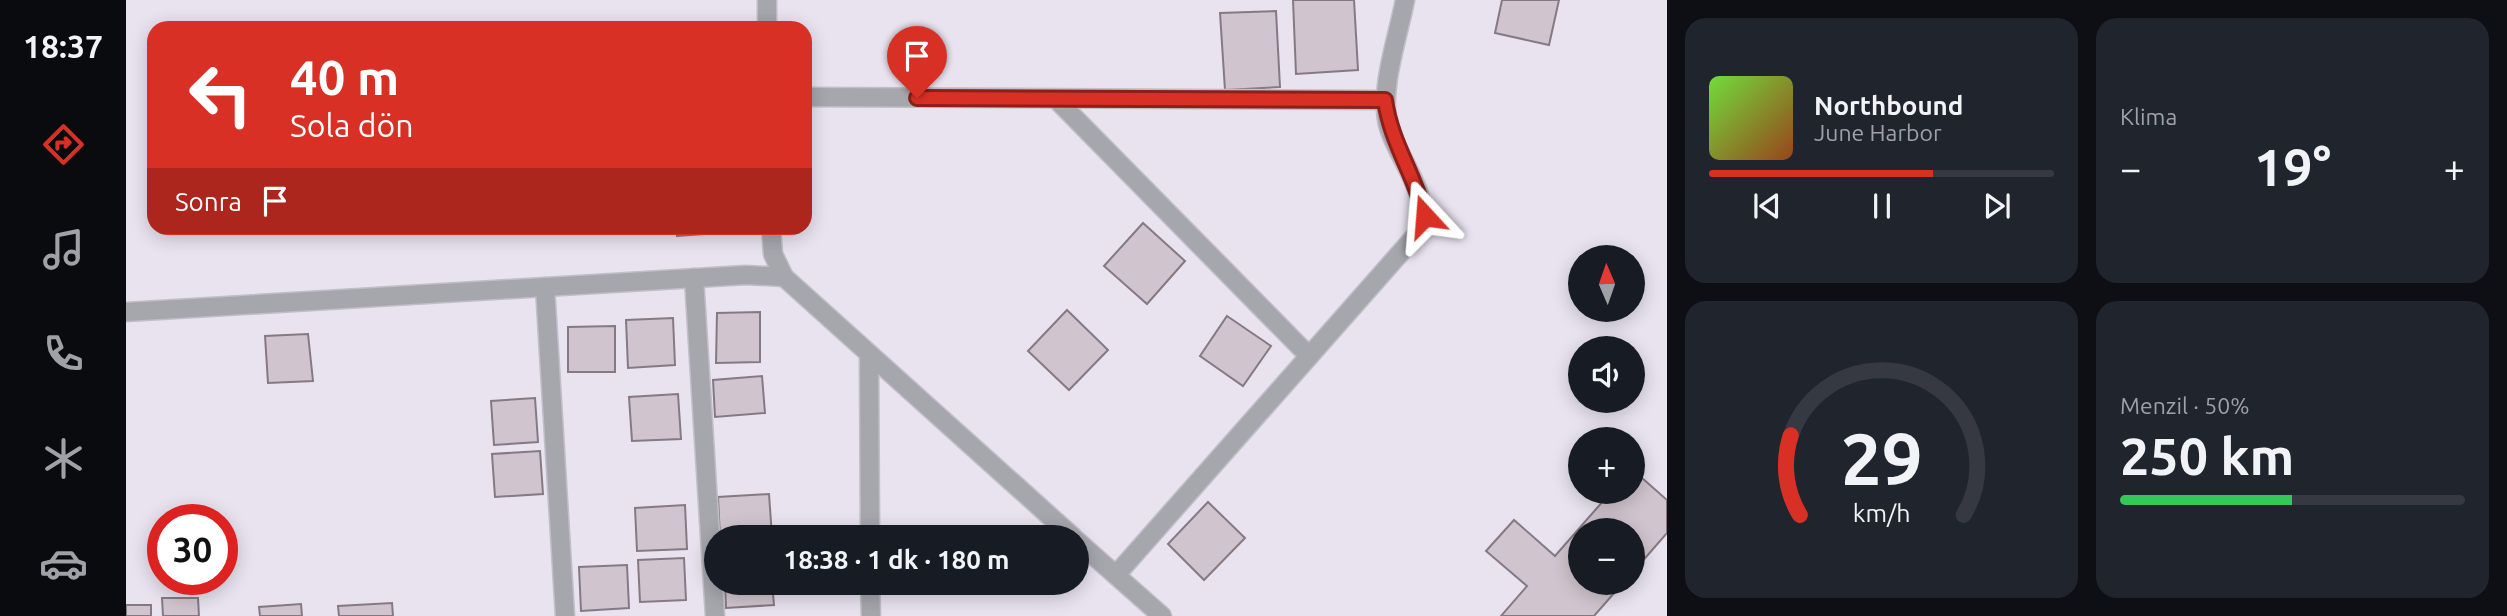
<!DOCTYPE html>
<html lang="tr">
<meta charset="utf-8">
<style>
body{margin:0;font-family:Ubuntu,sans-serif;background:#20242c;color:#f1f3f6;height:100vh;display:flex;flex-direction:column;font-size:26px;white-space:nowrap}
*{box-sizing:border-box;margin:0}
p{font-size:23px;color:#9ea1a6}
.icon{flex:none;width:38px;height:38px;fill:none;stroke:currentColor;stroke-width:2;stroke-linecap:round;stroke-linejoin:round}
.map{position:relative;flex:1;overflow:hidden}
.details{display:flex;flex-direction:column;gap:18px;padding:18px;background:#0d0f14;width:840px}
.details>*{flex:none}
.guide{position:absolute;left:21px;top:21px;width:665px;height:214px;border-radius:21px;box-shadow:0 4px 18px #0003;background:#d93025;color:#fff;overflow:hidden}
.needle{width:46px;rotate:358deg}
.fabs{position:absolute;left:1442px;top:245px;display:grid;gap:14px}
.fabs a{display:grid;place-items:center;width:77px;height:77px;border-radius:50%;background:#171b24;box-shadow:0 4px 18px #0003;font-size:35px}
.speed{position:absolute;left:21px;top:504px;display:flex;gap:14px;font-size:35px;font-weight:700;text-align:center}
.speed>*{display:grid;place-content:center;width:91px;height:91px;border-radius:50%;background:#171b24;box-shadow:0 4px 18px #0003;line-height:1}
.speed .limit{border:10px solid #d22;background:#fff;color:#111}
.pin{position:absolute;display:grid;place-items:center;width:60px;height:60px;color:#fff;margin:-72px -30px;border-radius:50% 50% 50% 0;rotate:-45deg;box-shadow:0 0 7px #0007}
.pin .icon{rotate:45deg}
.me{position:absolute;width:77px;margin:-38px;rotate:341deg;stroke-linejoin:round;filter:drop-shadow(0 0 5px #0008)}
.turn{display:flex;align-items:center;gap:24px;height:147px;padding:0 28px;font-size:32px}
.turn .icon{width:91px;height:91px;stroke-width:2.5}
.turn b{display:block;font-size:49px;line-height:60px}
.then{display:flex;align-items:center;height:66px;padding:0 28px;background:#0003;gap:14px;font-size:26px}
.big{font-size:52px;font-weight:600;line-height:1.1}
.details .card{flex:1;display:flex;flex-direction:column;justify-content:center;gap:10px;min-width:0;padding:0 24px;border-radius:21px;background:#20242c}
.details .dial{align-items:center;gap:0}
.dial svg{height:182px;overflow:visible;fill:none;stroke:#363941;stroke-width:7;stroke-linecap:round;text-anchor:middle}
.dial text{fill:#f1f3f6;stroke:none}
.song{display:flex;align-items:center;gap:21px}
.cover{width:84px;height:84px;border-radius:10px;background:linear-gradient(135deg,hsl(100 70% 55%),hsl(20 70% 35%))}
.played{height:7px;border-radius:4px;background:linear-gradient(90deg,#d93025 65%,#363941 65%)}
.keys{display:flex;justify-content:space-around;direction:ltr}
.heat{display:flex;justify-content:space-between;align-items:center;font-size:38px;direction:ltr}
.charge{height:10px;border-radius:5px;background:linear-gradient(90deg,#34c759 50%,#363941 0)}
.details .tiles{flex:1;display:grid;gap:18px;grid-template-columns:repeat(2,1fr)}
.trip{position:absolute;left:578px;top:525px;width:385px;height:70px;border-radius:35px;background:#171b24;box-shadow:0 4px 18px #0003;font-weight:600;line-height:70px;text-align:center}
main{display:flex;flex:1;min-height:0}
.dock{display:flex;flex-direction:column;width:126px;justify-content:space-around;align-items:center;background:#090b0e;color:#9ea1a6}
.dock .icon{width:49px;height:49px}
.dock .current{color:#d93025}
.dock b{font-size:32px;color:#f1f3f6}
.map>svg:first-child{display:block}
</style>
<main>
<nav class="dock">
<b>18:37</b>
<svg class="icon current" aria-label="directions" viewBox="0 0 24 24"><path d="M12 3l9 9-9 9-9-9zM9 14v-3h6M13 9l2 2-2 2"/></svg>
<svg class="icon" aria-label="music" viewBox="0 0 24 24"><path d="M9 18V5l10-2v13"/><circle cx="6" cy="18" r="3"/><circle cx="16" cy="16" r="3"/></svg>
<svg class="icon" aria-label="phone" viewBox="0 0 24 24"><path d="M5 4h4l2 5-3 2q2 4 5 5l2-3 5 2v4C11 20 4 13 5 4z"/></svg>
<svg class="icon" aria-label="climate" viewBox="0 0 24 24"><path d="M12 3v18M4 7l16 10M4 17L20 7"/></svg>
<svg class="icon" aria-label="car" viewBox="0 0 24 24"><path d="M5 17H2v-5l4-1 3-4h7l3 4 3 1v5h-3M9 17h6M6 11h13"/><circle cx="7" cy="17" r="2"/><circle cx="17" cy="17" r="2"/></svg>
</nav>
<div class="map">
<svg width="1541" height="616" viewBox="0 0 1541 616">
<rect width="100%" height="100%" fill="#e8e3ef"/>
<g fill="#d0c5ce" stroke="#857a83" stroke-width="2">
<path d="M1167,0H1228L1232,70L1170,74Z"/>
<path d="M1376,0H1433L1423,45L1369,33Z"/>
<path d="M1150,11L1154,87L1099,90L1094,13Z"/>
<path d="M1017,223L1059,261L1021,304L978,266Z"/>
<path d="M551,228H607V232L551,236Z"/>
<path d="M941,310L982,350L943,390L902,351Z"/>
<path d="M634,312V362L590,363L591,313Z"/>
<path d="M1101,316L1145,346L1117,386L1074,356Z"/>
<path d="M547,318L549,365L502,368L500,320Z"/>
<path d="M489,326V372H442V327Z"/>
<path d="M182,334L187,381L142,383L139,336Z"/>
<path d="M636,376L639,413L589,417L587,380Z"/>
<path d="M552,394L555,439L506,441L503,397Z"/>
<path d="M409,398L412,442L368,445L365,401Z"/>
<path d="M414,451L417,494L369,497L366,454Z"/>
<path d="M1507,470L1541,500V533L1507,572V530H1454V583H1497L1468,616H1375L1401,586L1360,551L1388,520L1429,556L1485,492H1507Z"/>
<path d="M643,494L646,536L594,537L592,497Z"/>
<path d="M1082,502L1119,538L1078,580L1042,544Z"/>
<path d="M559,505L561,549L511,551L509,508Z"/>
<path d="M558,558L560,600L514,602L512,560Z"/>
<path d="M501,565L503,608L455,611L453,567Z"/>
<path d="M599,583H646L648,605L600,608Z"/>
<path d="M36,598H72L73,616H37Z"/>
<path d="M266,603L267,616H213L212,606Z"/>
<path d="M175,604L176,616H134L133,607Z"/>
<rect x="0" y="605" width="25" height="11"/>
</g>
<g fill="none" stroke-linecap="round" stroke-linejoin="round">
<g stroke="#c2bec8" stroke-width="21">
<g id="street">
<path d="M641,0V28"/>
<path d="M679,97L1259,100"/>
<path d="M930,99L1183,356"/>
<path d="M645,228L647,254L658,277L947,537"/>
<path d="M568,278L589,616"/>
<path d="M419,287L439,616"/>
<path d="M0,312L620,275L658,277"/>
<path d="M743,356L744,537"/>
<path d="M950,540L1036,616"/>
<path d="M990,575L1291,234C1308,196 1274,164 1263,128C1252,93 1272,37 1279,0"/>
<path d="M744,583L745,616"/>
</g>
</g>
<use href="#street" stroke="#a6a7ad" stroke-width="18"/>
</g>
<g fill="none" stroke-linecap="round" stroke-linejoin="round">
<g stroke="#8d1f18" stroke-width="18">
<path id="route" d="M791,98L1259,100C1265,143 1289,175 1299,216"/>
</g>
<use href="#route" stroke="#d93025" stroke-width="12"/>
</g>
</svg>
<div class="fabs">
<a><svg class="needle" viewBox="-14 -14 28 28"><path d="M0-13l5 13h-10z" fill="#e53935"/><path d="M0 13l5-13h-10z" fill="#9ea1a6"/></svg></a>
<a><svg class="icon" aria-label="sound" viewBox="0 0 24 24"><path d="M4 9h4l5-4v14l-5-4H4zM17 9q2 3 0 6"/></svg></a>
<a>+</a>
<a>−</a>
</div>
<div class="speed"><div class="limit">30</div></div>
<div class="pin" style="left:791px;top:98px;background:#d93025"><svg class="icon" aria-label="arrive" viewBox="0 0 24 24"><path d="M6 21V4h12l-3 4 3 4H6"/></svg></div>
<svg class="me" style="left:1299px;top:216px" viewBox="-20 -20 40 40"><path d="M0-17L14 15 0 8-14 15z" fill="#d93025" stroke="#fff" stroke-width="4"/></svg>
<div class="trip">18:38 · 1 dk · 180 m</div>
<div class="guide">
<div class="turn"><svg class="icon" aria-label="left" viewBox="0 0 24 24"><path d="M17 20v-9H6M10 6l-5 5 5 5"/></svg><div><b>40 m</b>Sola dön</div></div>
<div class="then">Sonra<svg class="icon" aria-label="arrive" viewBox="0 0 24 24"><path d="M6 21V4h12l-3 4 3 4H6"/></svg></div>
</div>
</div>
<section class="details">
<div class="tiles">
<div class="card">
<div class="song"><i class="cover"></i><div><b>Northbound</b><p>June Harbor</p></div></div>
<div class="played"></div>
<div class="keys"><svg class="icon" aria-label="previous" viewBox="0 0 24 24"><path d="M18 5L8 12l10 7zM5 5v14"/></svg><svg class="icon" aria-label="pause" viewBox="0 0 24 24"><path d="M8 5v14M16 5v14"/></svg><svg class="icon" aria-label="next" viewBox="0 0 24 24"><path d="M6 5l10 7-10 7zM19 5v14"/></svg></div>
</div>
<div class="card"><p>Klima</p>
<div class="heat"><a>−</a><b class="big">19°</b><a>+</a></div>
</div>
<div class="card dial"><svg viewBox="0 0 100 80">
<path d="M14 69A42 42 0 1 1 86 69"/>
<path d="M14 69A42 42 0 0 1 10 34" stroke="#d93025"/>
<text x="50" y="56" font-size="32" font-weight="700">29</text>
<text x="50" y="72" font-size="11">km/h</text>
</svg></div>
<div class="card"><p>Menzil · 50%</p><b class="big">250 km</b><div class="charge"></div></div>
</div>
</section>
</main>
